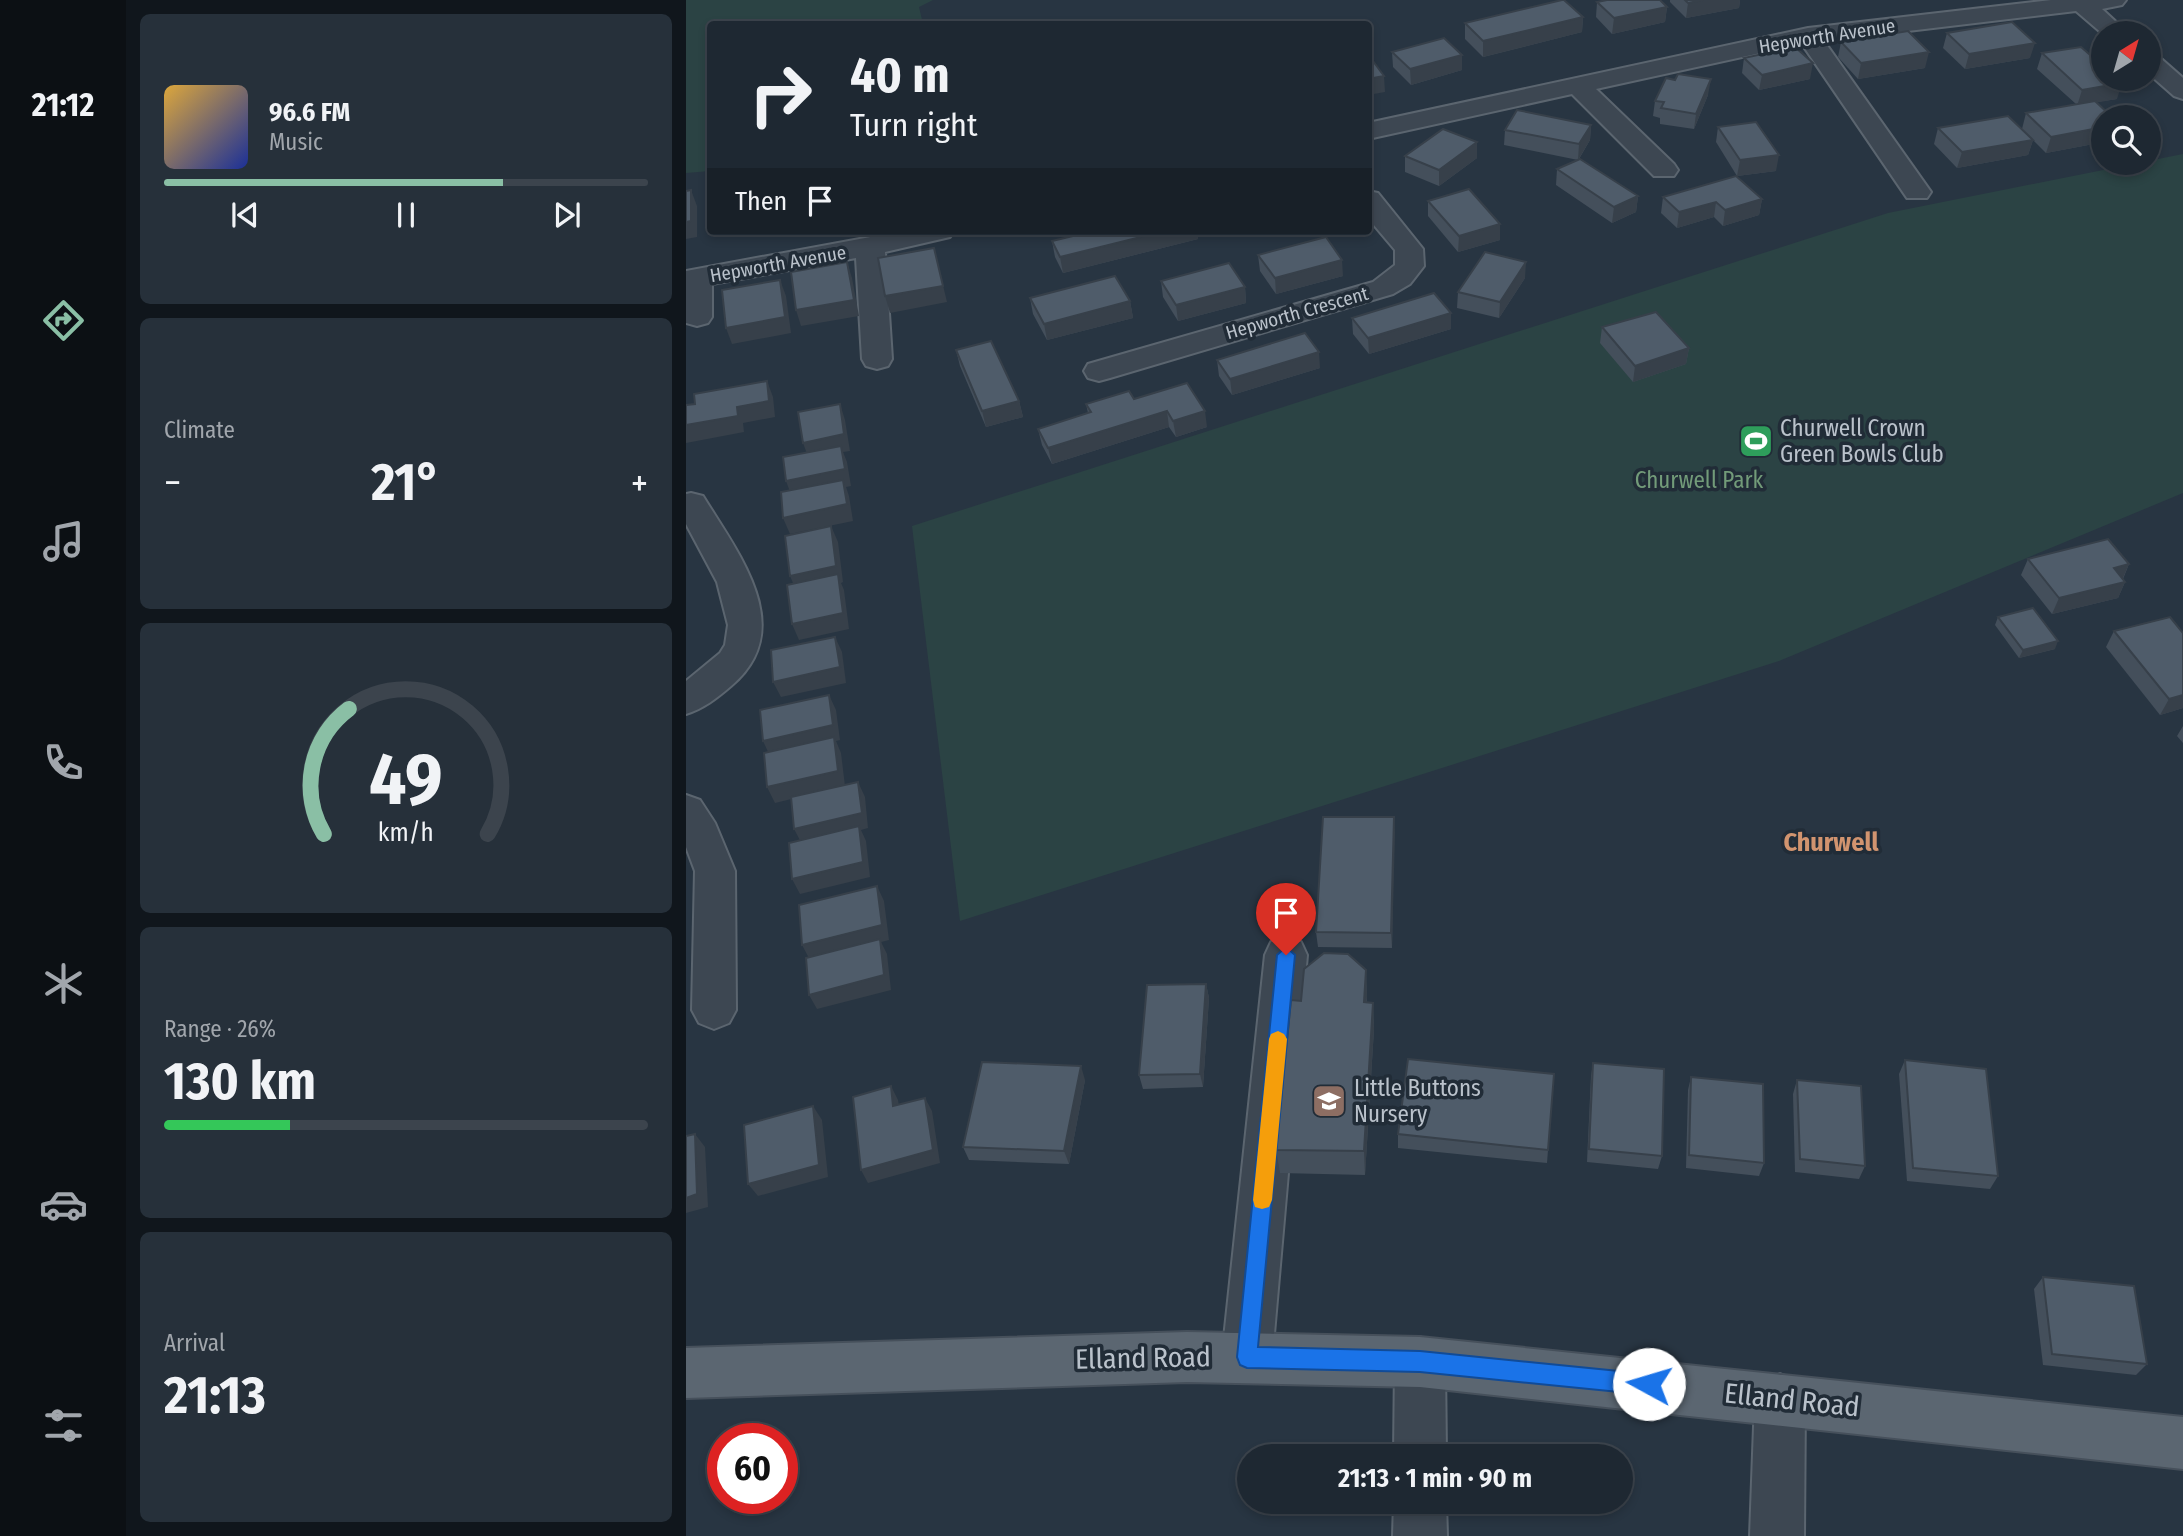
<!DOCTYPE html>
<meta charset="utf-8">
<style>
body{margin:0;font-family:"Fira Sans Condensed",sans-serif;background:#26303a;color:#f1f3f6;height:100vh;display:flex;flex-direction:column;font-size:26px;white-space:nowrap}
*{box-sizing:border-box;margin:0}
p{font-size:23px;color:#a1a6ac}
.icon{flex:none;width:38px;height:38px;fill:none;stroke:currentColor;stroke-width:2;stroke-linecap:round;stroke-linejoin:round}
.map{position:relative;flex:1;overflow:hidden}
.side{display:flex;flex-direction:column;gap:14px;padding:14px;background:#10161c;width:560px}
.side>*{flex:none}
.top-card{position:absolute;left:21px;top:21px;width:665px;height:214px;border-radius:7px;box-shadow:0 4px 10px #0003,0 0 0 2px #3c444d;background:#1e2832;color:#f1f3f6;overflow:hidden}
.needle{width:46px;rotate:37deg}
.buttons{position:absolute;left:1405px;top:21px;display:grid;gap:14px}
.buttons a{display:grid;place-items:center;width:70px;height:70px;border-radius:50%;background:#1e2832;box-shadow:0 4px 10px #0003,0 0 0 2px #3c444d;font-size:35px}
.speed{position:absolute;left:21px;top:1423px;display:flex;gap:14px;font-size:35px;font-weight:700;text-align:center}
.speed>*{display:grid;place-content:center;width:91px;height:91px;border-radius:50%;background:#1e2832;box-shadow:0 4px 10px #0003,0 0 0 2px #3c444d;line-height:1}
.speed .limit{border:10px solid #d22;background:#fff;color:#111}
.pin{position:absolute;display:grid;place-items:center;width:60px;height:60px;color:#fff;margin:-72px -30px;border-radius:50% 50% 50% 0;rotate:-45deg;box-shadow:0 0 7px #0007}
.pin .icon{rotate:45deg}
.me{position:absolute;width:77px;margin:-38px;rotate:276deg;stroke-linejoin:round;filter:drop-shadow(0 0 5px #0008)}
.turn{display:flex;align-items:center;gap:24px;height:147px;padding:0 28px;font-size:32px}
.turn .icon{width:91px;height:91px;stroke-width:2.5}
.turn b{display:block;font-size:49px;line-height:60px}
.then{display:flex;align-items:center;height:66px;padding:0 28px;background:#0003;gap:14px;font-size:26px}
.big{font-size:52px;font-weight:700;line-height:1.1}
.side .card{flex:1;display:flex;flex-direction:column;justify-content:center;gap:10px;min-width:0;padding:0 24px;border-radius:10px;background:#26303a}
.side .dial{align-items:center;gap:0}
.dial svg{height:182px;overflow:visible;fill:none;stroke:#3c444d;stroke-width:7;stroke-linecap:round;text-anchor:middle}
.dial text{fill:#f1f3f6;stroke:none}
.song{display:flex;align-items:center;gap:21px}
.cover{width:84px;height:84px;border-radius:10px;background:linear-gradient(135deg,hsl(40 70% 55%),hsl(230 70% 35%))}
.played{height:7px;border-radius:4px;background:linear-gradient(90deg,#8abfa5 70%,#3c444d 70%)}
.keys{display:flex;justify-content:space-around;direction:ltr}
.heat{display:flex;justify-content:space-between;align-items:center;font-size:38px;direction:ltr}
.charge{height:10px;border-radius:5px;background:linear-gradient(90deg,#34c759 26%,#3c444d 0)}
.trip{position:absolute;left:551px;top:1444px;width:396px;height:70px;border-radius:35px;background:#1e2832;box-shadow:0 4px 10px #0003,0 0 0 2px #3c444d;font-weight:700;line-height:70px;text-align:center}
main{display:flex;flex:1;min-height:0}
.menu{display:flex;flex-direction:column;width:126px;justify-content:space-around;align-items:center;background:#0c1014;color:#a1a6ac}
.menu .icon{width:49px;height:49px}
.menu .active{color:#8abfa5}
.menu b{font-size:32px;color:#f1f3f6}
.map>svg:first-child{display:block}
</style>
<main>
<nav class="menu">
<b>21:12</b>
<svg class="icon active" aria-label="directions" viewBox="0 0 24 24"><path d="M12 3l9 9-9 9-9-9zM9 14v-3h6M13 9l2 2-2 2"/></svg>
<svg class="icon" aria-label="music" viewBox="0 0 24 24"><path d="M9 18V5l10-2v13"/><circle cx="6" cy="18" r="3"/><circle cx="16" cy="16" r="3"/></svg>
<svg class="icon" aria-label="phone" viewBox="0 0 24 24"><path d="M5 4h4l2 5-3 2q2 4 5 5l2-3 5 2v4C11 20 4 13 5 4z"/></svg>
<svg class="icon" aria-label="climate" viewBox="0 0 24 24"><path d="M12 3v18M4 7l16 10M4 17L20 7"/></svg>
<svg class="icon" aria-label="car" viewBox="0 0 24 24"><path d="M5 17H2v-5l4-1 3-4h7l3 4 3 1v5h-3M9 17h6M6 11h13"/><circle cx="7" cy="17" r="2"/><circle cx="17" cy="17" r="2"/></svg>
<svg class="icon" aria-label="filters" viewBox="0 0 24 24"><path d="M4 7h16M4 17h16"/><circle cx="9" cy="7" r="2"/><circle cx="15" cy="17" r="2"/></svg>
</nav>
<section class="side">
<div class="card">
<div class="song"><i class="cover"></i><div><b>96.6 FM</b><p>Music</p></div></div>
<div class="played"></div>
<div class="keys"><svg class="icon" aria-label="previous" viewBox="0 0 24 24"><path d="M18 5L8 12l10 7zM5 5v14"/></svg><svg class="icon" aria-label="pause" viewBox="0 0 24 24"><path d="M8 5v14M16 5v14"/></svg><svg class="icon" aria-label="next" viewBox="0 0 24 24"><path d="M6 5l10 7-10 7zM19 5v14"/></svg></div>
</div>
<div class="card"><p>Climate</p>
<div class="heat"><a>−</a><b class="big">21°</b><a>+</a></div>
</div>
<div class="card dial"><svg viewBox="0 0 100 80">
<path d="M14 69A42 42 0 1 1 86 69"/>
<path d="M14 69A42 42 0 0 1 25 14" stroke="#8abfa5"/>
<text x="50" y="56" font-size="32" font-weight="700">49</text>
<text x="50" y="72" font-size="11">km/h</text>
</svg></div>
<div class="card"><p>Range · 26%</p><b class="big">130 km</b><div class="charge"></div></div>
<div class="card"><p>Arrival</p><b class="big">21:13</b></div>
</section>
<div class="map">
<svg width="1497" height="1536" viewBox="0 0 1497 1536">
<rect width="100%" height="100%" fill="#283542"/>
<g fill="#2b4344">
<path d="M0,0H247L233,7L237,24H24V171L0,173Z"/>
<path d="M1497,154V493L1093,661L274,921L226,526L1202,213Z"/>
</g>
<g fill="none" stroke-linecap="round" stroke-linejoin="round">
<g stroke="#5b656f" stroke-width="4">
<g id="minor">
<path d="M1365,0H1440L1436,5L1416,9L1442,33L1418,35L1390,11L1138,41L1245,192L1241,198H1221L1116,44L910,89L988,164L992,170L988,176H968L886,94L682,139V123L1122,28Z"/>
<path d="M1463,53L1472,56L1497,78V99L1488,96L1463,74Z"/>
<path d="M682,191L692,193L737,249L738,266L724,284L707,294L424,378L413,381L402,378L398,371L402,364L687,282L709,265V250L682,218Z"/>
<path d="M217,231H268L264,237L199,252L206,359L202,366L191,369L180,366L176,359L170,258L26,284V317L22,323L11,326L0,323V271Z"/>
<path d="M5,493L17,496C52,553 113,629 45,686C31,698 17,709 0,714V681L34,653L39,645L42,625L31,582L0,524V494Z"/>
<path d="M0,795L14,800L29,823L49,871L50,1010L43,1023L28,1029L13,1023L6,1010L9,871L0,847Z"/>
<path d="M600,937L615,942L621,955L586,1357L579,1375L561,1382L543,1375L536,1357L579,955L585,942Z"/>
<path d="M734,1337L752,1344L759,1362L760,1456H708L709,1362L716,1344Z"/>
<path d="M1094,1374L1112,1381L1119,1399L1118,1536H1064L1069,1399L1076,1381Z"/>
<path d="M708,1502H760L761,1536H707Z"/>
</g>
</g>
<g stroke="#46505b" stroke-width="4">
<path id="major" d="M501,1332L734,1337L1497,1417V1469L734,1387L501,1382L0,1398V1348Z"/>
</g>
<use href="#minor" fill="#3d4752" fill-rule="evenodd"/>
<use href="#major" fill="#5b6671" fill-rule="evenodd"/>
</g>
<g fill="#444f5b">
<path d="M984,0H1054L1053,8L1000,18L984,2Z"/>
<path d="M911,2L981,7L979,22L926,34L910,17Z"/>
<path d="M897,17L896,32L797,57L779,39V23Z"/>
<path d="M1261,33L1344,58L1279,69L1257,48Z"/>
<path d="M1155,42L1239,68L1172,79L1152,57Z"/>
<path d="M706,52L776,55V70L725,85L707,67Z"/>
<path d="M1356,53L1431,99L1410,102L1418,117V142L1360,153L1347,140L1342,155L1271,168L1248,144L1252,128L1336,129L1340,113L1390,104L1351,69Z"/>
<path d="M1058,58L1124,79L1073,90L1056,73Z"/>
<path d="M1022,95L1008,129L974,124V118L967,116L969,101Z"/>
<path d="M905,125L904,140L893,159L952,196L950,212L926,223L870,185L871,169L892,160L818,145L819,130Z"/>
<path d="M1032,127L1090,171L1051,176L1030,142Z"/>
<path d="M791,142V158L753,186L719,172V156Z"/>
<path d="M977,197L1076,199L1073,215L1037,226L1028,217L991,228L975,213Z"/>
<path d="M742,201L814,224V240L772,252L742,216Z"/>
<path d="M402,231H511L512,239L377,273L369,257L366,241L402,232Z"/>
<path d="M572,255L657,276L590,294L574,271Z"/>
<path d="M839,278L813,318L771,308L772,292Z"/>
<path d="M475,281L559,287L560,303L492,321L477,297Z"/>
<path d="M344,298L444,301L447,318L361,340L347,314Z"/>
<path d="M666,318L765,329L683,354L667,334Z"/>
<path d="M916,327L1003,348L1000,364L947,382L914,343Z"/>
<path d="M270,350L333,401L337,417L300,427L274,366Z"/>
<path d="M531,360L634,368L546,395L533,376Z"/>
<path d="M448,399L521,427L490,437L483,427L366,464L356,445L352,429L402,413L400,404Z"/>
<path d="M1342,559L1443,564L1437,579L1439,582L1432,598L1366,614L1335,575Z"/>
<path d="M1312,617L1369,649L1333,658L1309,625Z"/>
<path d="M1428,631L1497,633V708L1474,715L1420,647Z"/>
<path d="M1497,726V743L1491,736Z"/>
<path d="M708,817L706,948L632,947L630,932Z"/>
<path d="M680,970L681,1003H687L688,1029L679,1175L594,1173L590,1150Z"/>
<path d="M520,984L523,998L517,1087L457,1089L453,1075Z"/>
<path d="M1219,1060L1312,1176L1304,1189L1221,1181L1213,1074Z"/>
<path d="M907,1063L976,1156L972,1169L901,1162L905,1076Z"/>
<path d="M1005,1077L1078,1163L1073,1176L1000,1168L1002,1090Z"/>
<path d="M399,1080L383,1164L283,1160L277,1147Z"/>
<path d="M1111,1080L1179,1166L1173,1179L1109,1172L1107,1094Z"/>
<path d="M712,1134L862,1150L861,1163L712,1148Z"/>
<path d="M1357,1277L1461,1364L1450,1375L1357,1365L1348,1289Z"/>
</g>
<g fill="#37404a">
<path d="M1017,0H1054L1053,8L1000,18L1002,3Z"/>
<path d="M981,7L979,22L926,34L928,18Z"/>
<path d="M897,17L896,32L797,57V41Z"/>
<path d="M1349,43L1344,58L1279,69L1283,54Z"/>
<path d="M1243,52L1239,68L1172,79L1175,63Z"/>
<path d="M776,55V70L725,85L724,69Z"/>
<path d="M1127,63L1124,79L1073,90L1076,75Z"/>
<path d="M698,76L699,92L682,95V79Z"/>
<path d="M1025,79L1022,95L1008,129L1010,114Z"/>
<path d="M1436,83L1431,99L1391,106L1396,90Z"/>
<path d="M905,125L904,140L892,160L893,144Z"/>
<path d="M1418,127V142L1360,153L1365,137Z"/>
<path d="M1347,140L1342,155L1271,168L1276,152Z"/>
<path d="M791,142V158L753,186V170Z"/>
<path d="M1093,155L1090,171L1051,176L1054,160Z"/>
<path d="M5,190L11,206V237L0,239V222Z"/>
<path d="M952,196L950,212L926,223L928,207Z"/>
<path d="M1076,199L1073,215L1037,226L1039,210Z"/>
<path d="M1030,202L1028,217L991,228L993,212Z"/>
<path d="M814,224V240L772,252L773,236Z"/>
<path d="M479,231H511L512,239L377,273L374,257Z"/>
<path d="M248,248L261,302L204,313L199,296Z"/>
<path d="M656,260L657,276L590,294L589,278Z"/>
<path d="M161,262L166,278L173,316L115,326L110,310Z"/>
<path d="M840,262L839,278L813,318L814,302Z"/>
<path d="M94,280L100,296L105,333L46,344L40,328Z"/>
<path d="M559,287L560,303L492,321L490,305Z"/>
<path d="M444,301L447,318L361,340L358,324Z"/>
<path d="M765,313V329L683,354L682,338Z"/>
<path d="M1003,348L1000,364L947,382L949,366Z"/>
<path d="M633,352L634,368L546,395L544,379Z"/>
<path d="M81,381L87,397L89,417L57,423L58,432L0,443V425L51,407Z"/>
<path d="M333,401L337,417L300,427L296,411Z"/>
<path d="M154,404L159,420L164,451L157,452L161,462L165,486L160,487L163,496L167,521L104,534L97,518L106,497L100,481L123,459L117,443Z"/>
<path d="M481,411L483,427L366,464L362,448Z"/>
<path d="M519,411L521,427L490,437L487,421Z"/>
<path d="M145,526L152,542L157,582L155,583L158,590L163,629L113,640L106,624L111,592L104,576Z"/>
<path d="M1443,564L1436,580L1428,568Z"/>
<path d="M1439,582L1432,598L1366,614L1373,598Z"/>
<path d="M149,637L156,652L160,683L95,697L87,682Z"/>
<path d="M1372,641L1369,649L1333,658L1337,650Z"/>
<path d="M143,695L150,710L154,740L150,741L155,753L159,786L89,803L81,787L84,756L77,741Z"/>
<path d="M1497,695V708L1474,715L1483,699Z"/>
<path d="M172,782L179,797L182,828L175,830L180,841L184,877L114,894L106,879L116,844L108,829Z"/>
<path d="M708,817L709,832L706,948L705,933Z"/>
<path d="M191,886L198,901L203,940L195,942L201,954L205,990L131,1009L123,995L124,960L116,945Z"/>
<path d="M680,970L681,996L679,1028L678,1002Z"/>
<path d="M520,984L523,998L517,1087L514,1074Z"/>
<path d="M687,1003L688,1029L679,1175L678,1151Z"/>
<path d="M395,1066L399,1080L383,1164L378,1151Z"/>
<path d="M205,1086L212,1100L215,1120L207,1106Z"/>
<path d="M239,1098L246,1111L254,1163L182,1183L175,1170Z"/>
<path d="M127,1106L136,1120L142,1177L72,1196L62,1184Z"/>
<path d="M9,1134L19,1147L22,1207L0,1213V1198Z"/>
</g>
<g fill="#4f5c6a" stroke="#37404a" stroke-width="2">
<path d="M876,0H878L897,17L797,41L779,23Z"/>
<path d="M921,0H974L981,7L928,18L911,2Z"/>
<path d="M999,0H1017L1002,3Z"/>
<path d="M1326,22L1349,43L1283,54L1261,33Z"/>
<path d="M1222,31L1243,52L1175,63L1155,42Z"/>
<path d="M758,38L776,55L724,69L706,52Z"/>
<path d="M1109,47L1127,63L1076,75L1058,58Z"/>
<path d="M1395,47L1418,67V79H1431L1436,83L1396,90L1356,53Z"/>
<path d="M684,57L698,76L682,79V58Z"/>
<path d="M992,74L1025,79L1010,114L975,108L978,102L969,101L980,78L989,80Z"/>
<path d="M1409,101L1426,117H1418V127L1365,137L1340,113Z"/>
<path d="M831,110L905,125L893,144L819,130Z"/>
<path d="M1322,116L1347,140L1276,152L1252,128Z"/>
<path d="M1070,122L1093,155L1054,160L1032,127Z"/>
<path d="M757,129L791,142L753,170L719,156Z"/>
<path d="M894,159L952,196L928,207L871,169Z"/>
<path d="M1050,176L1076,199L1039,210L1030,202L993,212L977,197Z"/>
<path d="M783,189L814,224L773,236L742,201Z"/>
<path d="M5,190V221L0,222V191Z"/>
<path d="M404,231H479L374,257L366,241L404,232Z"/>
<path d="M640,237L656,260L589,278L572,255Z"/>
<path d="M248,248L257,286L199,296L192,258Z"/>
<path d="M799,252L840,262L814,302L772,292Z"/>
<path d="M161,262L168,300L110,310L105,272Z"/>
<path d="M543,263L559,287L490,305L475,281Z"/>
<path d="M429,276L444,301L358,324L344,298Z"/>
<path d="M94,280L99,317L40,328L36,290Z"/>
<path d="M748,293L765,313L682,338L666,318Z"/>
<path d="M970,312L1003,348L949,366L916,327Z"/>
<path d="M619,333L633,352L544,379L531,360Z"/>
<path d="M305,341L333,401L296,411L270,350Z"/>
<path d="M81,381L83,401L51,407L52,416L0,425V405L9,404L8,394Z"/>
<path d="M501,383L519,411L487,421L481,411L362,448L352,429L405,412L400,404L443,391L448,399Z"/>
<path d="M154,404L158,434L117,443L112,412Z"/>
<path d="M155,446L159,469L100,481L97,457Z"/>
<path d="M157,480L161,504L97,518L95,492Z"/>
<path d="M145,526L150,566L104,576L99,536Z"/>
<path d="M1422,539L1443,564L1428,568L1439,582L1373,598L1342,559Z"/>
<path d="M152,574L157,613L106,624L101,585Z"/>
<path d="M1347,608L1372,641L1337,650L1312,617Z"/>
<path d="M1484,617L1497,633V695L1483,699L1428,631Z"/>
<path d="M149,637L154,667L87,682L85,650Z"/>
<path d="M143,695L147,725L77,741L74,710Z"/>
<path d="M148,737L152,771L81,787L78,753Z"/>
<path d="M172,782L176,813L108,829L105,797Z"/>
<path d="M637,817H708L705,933L630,932Z"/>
<path d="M173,826L177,862L106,879L103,843Z"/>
<path d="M191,886L196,925L116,945L113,905Z"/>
<path d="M194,939L198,975L123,995L120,958Z"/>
<path d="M638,953L662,954L680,970L678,1002L687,1003L678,1151L590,1150L605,1000L615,1001L618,969Z"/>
<path d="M520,984L514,1074L453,1075L461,985Z"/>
<path d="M722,1059L868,1074L862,1150L712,1134Z"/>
<path d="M1219,1060L1300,1069L1312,1176L1227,1168Z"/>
<path d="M296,1062L395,1066L378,1151L277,1147Z"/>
<path d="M907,1063L978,1069L976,1156L903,1149Z"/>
<path d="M1005,1077L1077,1084L1078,1163L1003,1155Z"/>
<path d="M1111,1080L1175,1086L1179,1166L1114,1159Z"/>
<path d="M205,1086L207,1106L239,1098L247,1150L175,1170L167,1097Z"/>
<path d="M127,1106L133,1165L62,1184L58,1125Z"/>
<path d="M9,1134L11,1194L0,1198V1136Z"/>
<path d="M1357,1277L1448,1286L1461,1364L1366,1354Z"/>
</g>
<path fill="#1a73e8" stroke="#114b97" stroke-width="2" d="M600,947L609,955L572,1347L734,1351L963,1374L971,1377L974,1384L971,1392L963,1395L734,1372L561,1368L554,1365L551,1357L591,955Z"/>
<path fill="#f59e0b" d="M592,1031L598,1034L601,1039L586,1200L583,1207L576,1209L569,1207L567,1200L583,1039L585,1034Z"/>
<defs>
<g id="stadium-square" transform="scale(1.75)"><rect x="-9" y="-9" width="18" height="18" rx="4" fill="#2e9e5b" stroke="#212c37"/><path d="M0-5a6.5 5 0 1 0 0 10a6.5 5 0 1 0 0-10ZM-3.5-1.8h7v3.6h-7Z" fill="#fff"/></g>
<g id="school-square" transform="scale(1.75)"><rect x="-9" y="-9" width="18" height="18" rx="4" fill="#8d6e63" stroke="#212c37"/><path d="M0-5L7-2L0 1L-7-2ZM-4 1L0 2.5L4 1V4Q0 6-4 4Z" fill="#fff"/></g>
</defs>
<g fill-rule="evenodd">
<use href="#stadium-square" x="1070" y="441"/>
<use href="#school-square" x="643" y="1101"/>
</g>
<g text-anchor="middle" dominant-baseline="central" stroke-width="7" stroke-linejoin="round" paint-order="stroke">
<g font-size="19" fill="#bac2cb" stroke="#212c37">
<text transform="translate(1141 36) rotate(-9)">Hepworth Avenue</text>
<text transform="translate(92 264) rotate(-10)">Hepworth Avenue</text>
<text transform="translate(611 313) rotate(-16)">Hepworth Crescent</text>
</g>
<g font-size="23" fill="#bac2cb" stroke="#212c37" text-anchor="start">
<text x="1094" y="428">Churwell Crown<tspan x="1094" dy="26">Green Bowls Club</tspan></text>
<text x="668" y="1088">Little Buttons<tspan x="668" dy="26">Nursery</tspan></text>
</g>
<g font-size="23" fill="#729b79" stroke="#212c37">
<text x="1013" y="480">Churwell Park</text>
</g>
<g font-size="26" font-weight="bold" fill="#d1946f" stroke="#212c37">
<text x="1145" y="842">Churwell</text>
</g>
<g font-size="28" fill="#bac2cb" stroke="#212c37">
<text transform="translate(457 1358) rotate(-1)">Elland Road</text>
<text transform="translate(1106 1400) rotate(6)">Elland Road</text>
</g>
</g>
</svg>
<div class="buttons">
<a><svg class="needle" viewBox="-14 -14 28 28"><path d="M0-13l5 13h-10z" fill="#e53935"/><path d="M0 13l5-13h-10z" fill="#a1a6ac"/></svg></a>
<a><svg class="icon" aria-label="search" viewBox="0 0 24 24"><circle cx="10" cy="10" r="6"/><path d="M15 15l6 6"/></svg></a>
</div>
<div class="speed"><div class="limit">60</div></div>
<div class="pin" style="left:600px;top:955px;background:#d93025"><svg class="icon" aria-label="arrive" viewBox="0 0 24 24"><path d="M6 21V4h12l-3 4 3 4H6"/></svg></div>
<svg class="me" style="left:963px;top:1384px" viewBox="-20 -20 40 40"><circle r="19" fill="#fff"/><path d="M0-13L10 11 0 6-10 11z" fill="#1a73e8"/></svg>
<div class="trip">21:13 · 1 min · 90 m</div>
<div class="top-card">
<div class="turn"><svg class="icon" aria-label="right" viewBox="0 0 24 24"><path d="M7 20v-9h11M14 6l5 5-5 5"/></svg><div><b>40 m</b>Turn right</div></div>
<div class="then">Then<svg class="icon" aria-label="arrive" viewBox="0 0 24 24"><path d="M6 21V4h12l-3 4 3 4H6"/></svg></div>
</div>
</div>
</main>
